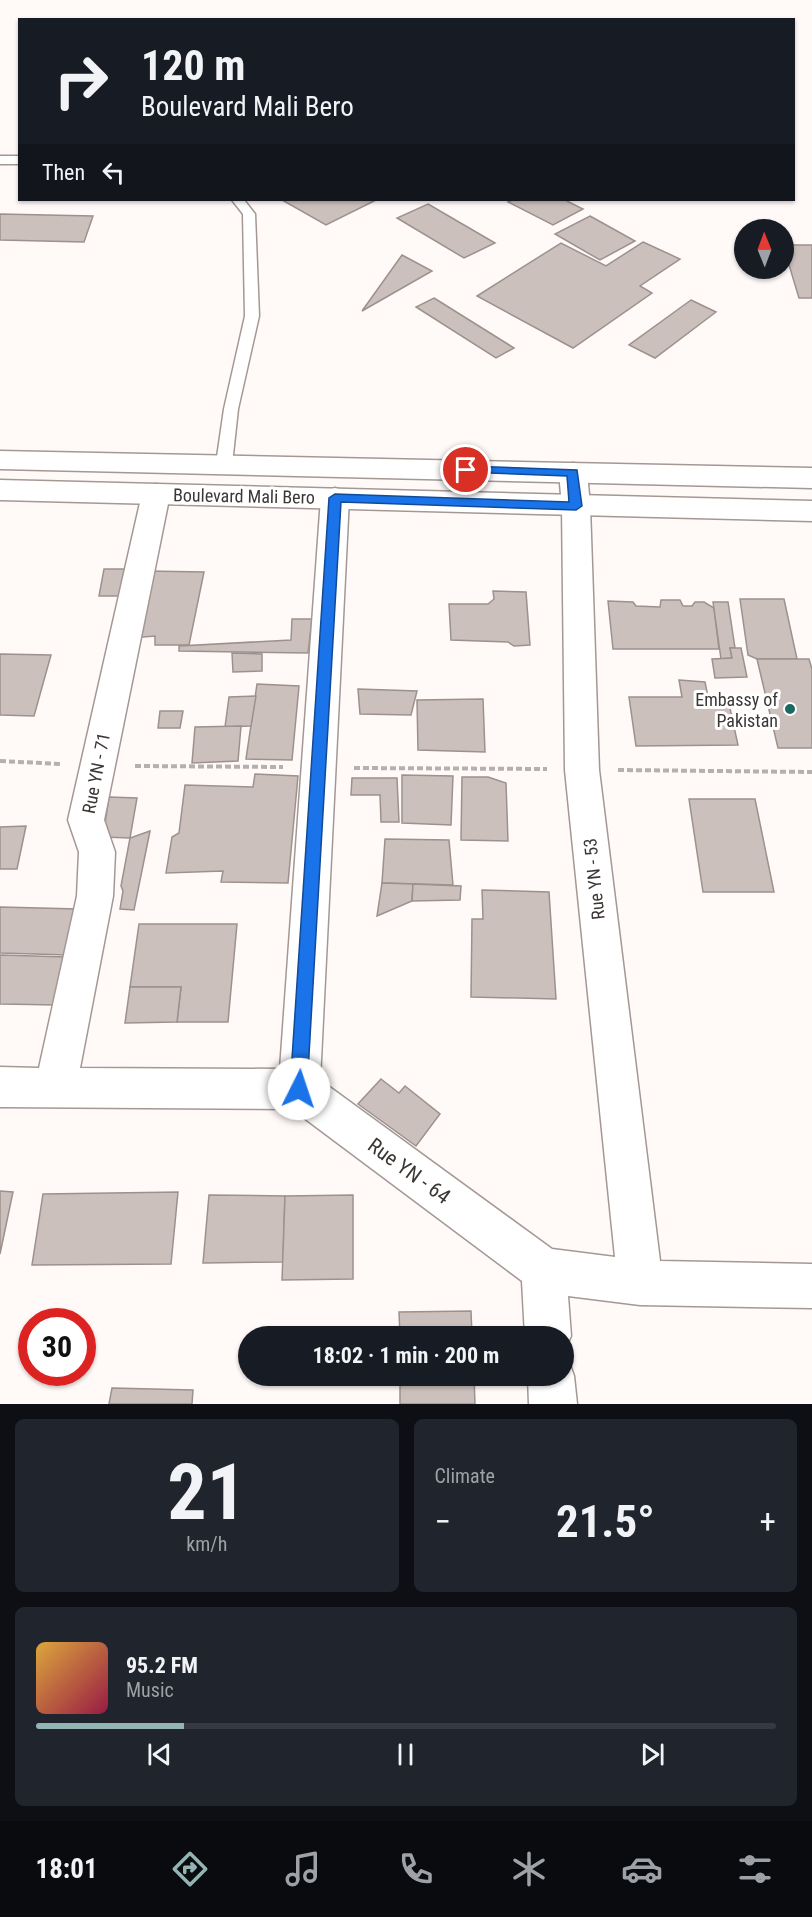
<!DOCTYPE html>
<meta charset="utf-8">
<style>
body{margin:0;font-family:"Roboto Condensed",sans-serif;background:#20242c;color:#f1f3f6;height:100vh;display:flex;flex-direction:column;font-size:22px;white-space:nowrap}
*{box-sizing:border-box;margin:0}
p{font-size:20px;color:#9ea1a6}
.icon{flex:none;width:33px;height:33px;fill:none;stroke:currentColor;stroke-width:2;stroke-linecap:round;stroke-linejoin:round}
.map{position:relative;height:1404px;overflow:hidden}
.panel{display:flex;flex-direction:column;gap:15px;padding:15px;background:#0d0f14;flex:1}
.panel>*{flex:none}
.hud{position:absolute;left:18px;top:18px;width:777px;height:183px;border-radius:0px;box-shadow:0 2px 4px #0004;background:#171b24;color:#f1f3f6;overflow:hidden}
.needle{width:39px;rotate:359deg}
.controls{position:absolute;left:734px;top:219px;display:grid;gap:12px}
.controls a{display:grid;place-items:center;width:60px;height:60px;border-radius:50%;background:#171b24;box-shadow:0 2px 4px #0004;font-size:30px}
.speed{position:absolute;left:18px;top:1308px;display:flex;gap:12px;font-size:30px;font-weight:700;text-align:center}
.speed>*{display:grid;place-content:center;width:78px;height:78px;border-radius:50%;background:#171b24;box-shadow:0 2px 4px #0004;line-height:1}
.speed .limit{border:9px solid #d22;background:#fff;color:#111}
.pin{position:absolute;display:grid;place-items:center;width:51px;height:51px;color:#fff;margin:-26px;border:3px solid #fff;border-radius:50%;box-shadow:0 2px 6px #0007}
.me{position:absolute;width:66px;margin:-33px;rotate:4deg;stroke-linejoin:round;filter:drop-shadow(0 0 4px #0008)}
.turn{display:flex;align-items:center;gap:21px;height:126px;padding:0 24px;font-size:27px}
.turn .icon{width:78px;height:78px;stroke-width:2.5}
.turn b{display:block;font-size:42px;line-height:51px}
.then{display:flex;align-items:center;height:57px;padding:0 24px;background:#0003;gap:12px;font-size:22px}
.big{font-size:45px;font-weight:700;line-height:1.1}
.panel .widget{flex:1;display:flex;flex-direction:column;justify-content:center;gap:9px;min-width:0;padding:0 21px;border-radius:9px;background:#20242c}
.panel .dial{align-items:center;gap:0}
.dial b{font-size:78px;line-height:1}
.song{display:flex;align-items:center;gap:18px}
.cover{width:72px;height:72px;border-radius:9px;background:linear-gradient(135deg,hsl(40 70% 55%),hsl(340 70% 35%))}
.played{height:6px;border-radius:3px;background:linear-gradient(90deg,#92b4b4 20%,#363941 20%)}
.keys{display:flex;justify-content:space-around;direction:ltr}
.heat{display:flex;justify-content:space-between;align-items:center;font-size:33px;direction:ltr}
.panel .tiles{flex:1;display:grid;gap:15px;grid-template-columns:1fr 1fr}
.widget:last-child{grid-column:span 2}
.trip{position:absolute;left:238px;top:1326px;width:336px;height:60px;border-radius:30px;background:#171b24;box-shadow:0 2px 4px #0004;font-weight:700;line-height:60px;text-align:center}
.dock{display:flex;height:96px;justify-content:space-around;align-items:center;background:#090b0e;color:#9ea1a6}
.dock .icon{width:42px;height:42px}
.dock .on{color:#92b4b4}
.dock b{font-size:27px;color:#f1f3f6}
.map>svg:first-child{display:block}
</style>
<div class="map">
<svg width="812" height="1404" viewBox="0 0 812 1404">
<rect width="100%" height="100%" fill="#fffaf8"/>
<g fill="#ccc0bc" stroke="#9c918d" stroke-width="1.5">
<path d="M282,200H376L326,225Z"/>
<path d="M512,200H565L583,209L553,225L508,202Z"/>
<path d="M428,204L495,243L464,258L397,218Z"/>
<path d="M0,214L93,216L84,242L0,240Z"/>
<path d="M590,216L635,241L600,260L555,234Z"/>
<path d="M643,242L680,259L640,286L652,293L573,348L477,296L561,243L606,266Z"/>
<path d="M783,245H812V298H799Z"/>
<path d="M402,255L432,271L362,311Z"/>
<path d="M434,298L514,348L496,358L416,307Z"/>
<path d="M691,300L716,312L655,358L629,345Z"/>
<path d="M104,569H129L125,596H99Z"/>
<path d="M146,571L204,572L189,645H155V636L132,638Z"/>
<path d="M493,591L526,592L530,645L514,646L508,642L451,640L449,604H488L494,599Z"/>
<path d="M740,599H784L797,659H757L748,655Z"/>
<path d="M661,600H680L683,606H692L695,602H704L714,608L719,649H613L608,601L633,602L636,606L660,607Z"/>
<path d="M713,602H728L735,648H730L732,658L721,659Z"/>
<path d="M292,619H312L308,653L179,651V646L291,640Z"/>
<path d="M730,648H741L747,677L715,678L712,659L732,658Z"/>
<path d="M232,653L262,654V671L233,672Z"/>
<path d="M0,654L51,655L34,716L0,715Z"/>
<path d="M757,659H809L812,669V748H778Z"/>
<path d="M679,680L705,682L708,697L728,699L738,745L636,746L629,697H682Z"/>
<path d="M257,684L299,686L292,760L246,759Z"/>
<path d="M358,689L417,691L411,715L360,714Z"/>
<path d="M256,696L251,726L225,727L229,697Z"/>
<path d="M483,699L485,752L418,750L417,700Z"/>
<path d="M160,711H183L180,728H158Z"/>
<path d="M241,726L238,761L192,763L195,727Z"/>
<path d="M255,774L298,776L288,883L221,882L223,871L166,873L172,837L179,833L185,785L253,787Z"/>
<path d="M402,775L453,776L451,825L402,823Z"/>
<path d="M462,777H488L506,783L508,841L461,840Z"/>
<path d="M352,778H397L399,822H381L380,795H351Z"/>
<path d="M109,797L137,798L130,838L103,837Z"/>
<path d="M689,799H755L774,892H703Z"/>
<path d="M26,826L17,869H0V827Z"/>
<path d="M150,831L134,910L120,909L123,891L121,886L130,838Z"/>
<path d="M385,839L449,840L453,885L382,883Z"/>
<path d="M382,883L413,884L412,901L377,916Z"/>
<path d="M413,884L461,886L460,900L412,901Z"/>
<path d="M482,890L549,892L556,999L471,997L472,919H483Z"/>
<path d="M0,907L78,909L68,955L0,953Z"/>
<path d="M139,924H237L228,1022H177L181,987H130Z"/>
<path d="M0,955L67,957L58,1005L0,1004Z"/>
<path d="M130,987H181L177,1022L125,1023Z"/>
<path d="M381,1079L399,1093L405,1086L440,1114L416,1146L358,1104Z"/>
<path d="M0,1191L13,1192L0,1254Z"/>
<path d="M178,1192L171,1264L32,1265L43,1194Z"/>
<path d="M209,1195L285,1196L283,1262L203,1263Z"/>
<path d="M353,1195V1279L282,1280L285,1196Z"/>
<path d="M471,1311L472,1336H400L399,1312Z"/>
<path d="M400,1376H474L475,1404H400Z"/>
<path d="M112,1388L193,1390L192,1404H109Z"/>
</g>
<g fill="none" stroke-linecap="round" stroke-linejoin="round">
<g stroke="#a49894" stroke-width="3">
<g id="service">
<rect x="0" y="156" width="20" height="8"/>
<path d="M232,200H244L255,214L259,316L238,409L232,464L224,469L216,464L224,409L245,316L243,214Z"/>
</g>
</g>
<g stroke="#a49894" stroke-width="3">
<g id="minor">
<path d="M573,463L583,465L587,472L590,506L599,770L660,1261L812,1264V1308L640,1305L568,1296L571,1336L564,1352V1336H525L522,1281L292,1109L0,1107V1067L39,1068L77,896L79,852L68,820L142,494L146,487L156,484L166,487L170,494L104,820L115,852L113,896L80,1068L280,1069L321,498L325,491L335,488L345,491L349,498L320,1080L552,1249L615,1257L565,770L562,506L559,472L563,465Z"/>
<path d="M564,1358L568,1359L574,1376L577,1404H529L528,1376H564Z"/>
</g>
</g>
<g stroke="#a49894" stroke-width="3">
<g id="primary">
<path d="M0,451L812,468V488L0,469Z"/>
<path d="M0,480L812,501V521L0,500Z"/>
</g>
</g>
<g stroke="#b5b0ae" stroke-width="4" stroke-dasharray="6 3" stroke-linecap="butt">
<path d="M0,761L61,764"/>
<path d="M135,766L283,767"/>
<path d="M354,768L547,769"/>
<path d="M618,770L812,772"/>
</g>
<use href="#service" fill="#fff" fill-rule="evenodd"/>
<use href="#minor" fill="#fff" fill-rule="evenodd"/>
<use href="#primary" fill="#fff" fill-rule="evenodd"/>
</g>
<path fill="#1a73e8" stroke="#114b97" stroke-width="1.5" d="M466,466L577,470L582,506L576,510L341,502L307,1089L305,1095L299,1097L293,1095L290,1089L329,498L335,494L569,502L567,476L462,472L460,470Z"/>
<circle fill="#1d6863" stroke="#fff" stroke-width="2" cx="790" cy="709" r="6"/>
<g text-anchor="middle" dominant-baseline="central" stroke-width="6" stroke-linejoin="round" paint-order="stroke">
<g font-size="18" fill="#3c3735" stroke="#fff">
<text transform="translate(244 496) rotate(1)">Boulevard Mali Bero</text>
<text transform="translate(96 773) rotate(-79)">Rue YN - 71</text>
<text transform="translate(594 879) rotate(-96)">Rue YN - 53</text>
</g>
<g font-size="18" fill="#3c3735" stroke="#fff" text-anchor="end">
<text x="778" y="699">Embassy of<tspan x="778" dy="21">Pakistan</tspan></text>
</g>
<g font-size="21" fill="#3c3735" stroke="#fff">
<text transform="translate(409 1171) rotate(36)">Rue YN - 64</text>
</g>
</g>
</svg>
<div class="controls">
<a><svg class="needle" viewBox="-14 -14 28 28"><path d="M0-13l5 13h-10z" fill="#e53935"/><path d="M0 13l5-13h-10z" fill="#9ea1a6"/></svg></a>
</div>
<div class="speed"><div class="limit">30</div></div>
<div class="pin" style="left:466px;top:470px;background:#d93025"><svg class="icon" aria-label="arrive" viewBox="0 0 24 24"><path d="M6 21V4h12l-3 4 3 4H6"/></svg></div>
<svg class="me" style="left:299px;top:1089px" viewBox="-20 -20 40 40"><circle r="19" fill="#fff"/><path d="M0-13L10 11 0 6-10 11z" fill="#1a73e8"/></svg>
<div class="trip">18:02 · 1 min · 200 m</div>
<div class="hud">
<div class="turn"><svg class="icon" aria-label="right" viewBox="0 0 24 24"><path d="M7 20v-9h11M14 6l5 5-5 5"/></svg><div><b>120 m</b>Boulevard Mali Bero</div></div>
<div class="then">Then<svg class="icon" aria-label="left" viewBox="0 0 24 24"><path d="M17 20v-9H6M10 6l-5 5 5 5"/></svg></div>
</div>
</div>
<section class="panel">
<div class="tiles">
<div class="widget dial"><b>21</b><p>km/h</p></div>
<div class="widget"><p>Climate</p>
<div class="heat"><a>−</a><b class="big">21.5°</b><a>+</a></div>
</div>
<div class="widget">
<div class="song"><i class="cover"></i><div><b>95.2 FM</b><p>Music</p></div></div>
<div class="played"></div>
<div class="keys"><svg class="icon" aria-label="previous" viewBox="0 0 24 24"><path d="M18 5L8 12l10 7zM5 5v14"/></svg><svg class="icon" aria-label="pause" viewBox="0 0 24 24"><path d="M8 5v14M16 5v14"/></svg><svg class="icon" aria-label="next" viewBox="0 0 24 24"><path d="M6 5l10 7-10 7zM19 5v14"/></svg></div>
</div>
</div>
</section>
<nav class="dock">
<b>18:01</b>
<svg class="icon on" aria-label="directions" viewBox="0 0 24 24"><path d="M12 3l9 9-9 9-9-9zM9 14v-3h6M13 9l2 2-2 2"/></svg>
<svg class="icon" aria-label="music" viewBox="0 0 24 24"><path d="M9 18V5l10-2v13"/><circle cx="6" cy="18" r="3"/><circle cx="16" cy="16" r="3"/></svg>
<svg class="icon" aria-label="phone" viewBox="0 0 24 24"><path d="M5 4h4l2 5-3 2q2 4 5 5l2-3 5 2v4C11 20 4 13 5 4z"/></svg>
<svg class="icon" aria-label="climate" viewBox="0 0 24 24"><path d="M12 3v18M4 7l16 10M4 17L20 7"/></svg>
<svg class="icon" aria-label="car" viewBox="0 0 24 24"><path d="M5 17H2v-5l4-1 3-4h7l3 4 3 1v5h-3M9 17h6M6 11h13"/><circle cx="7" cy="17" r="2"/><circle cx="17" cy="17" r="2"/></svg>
<svg class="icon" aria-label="filters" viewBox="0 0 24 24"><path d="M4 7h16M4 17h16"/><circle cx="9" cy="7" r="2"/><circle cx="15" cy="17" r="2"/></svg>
</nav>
